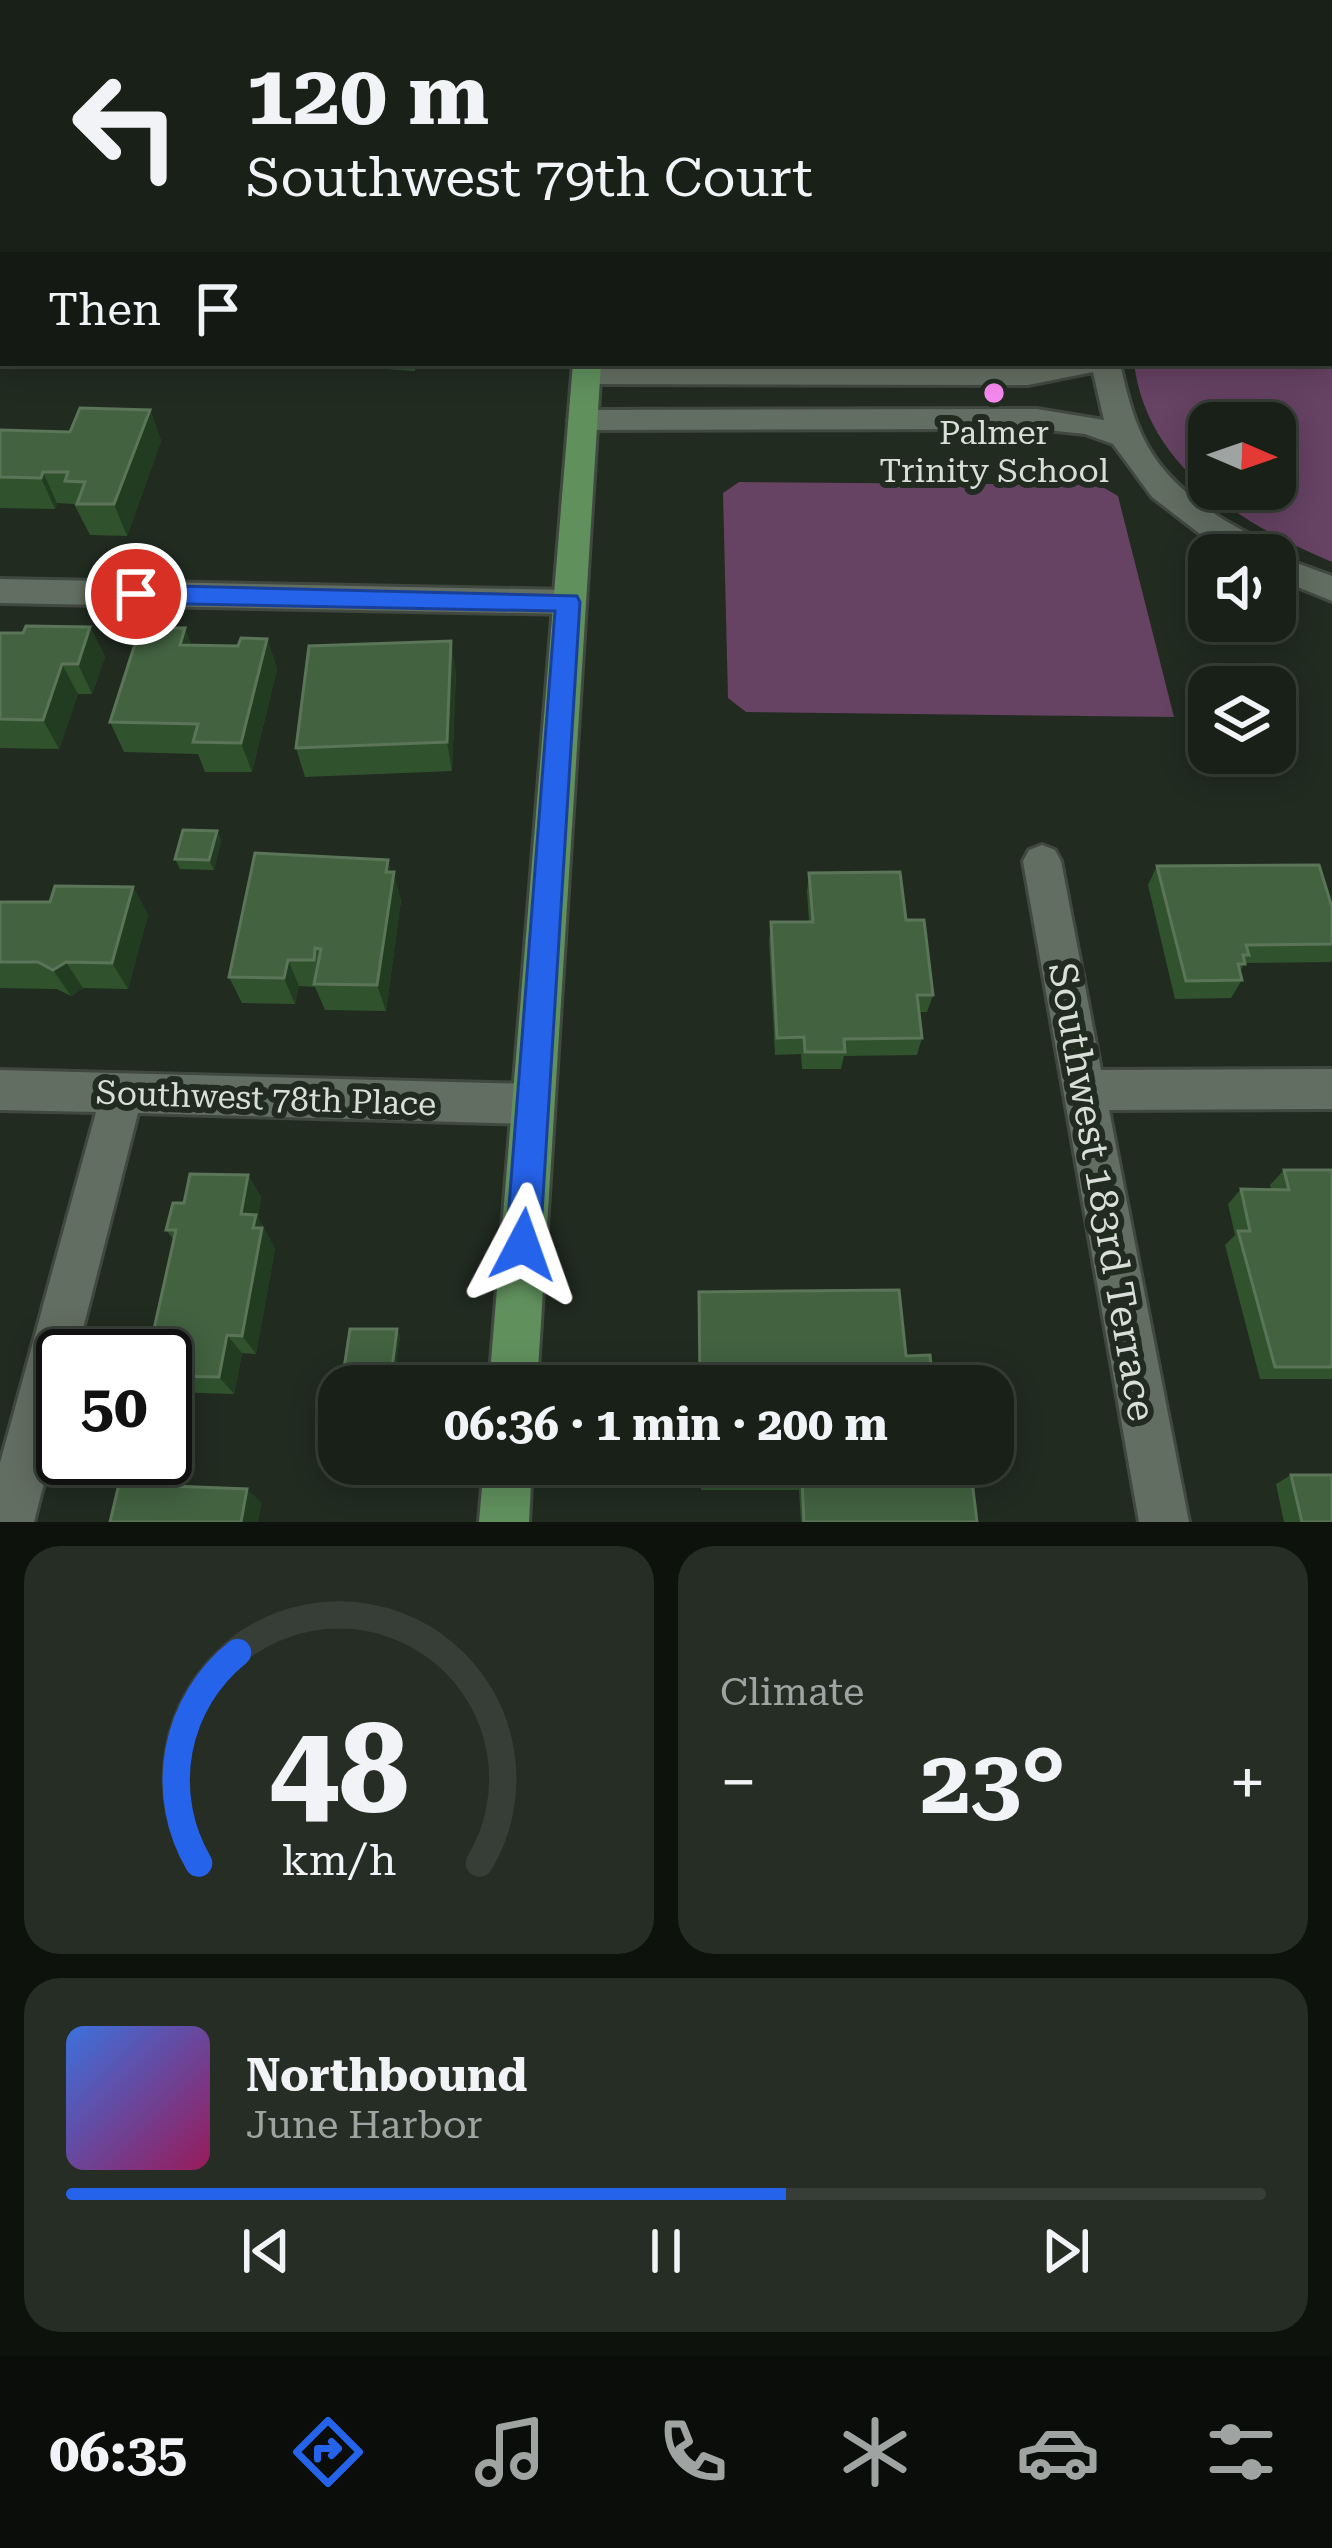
<!DOCTYPE html>
<meta charset="utf-8">
<style>
body{margin:0;font-family:"Roboto Serif",serif;background:#262d25;color:#f1f3f6;height:100vh;display:flex;flex-direction:column;font-size:45px;white-space:nowrap}
*{box-sizing:border-box;margin:0}
p{font-size:39px;color:#9fa3a2}
.icon{flex:none;width:66px;height:66px;fill:none;stroke:currentColor;stroke-width:2;stroke-linecap:round;stroke-linejoin:round}
.map{position:relative;height:1522px;overflow:hidden}
.details{display:flex;flex-direction:column;gap:24px;padding:24px;background:#0e120d;flex:1}
.details>*{flex:none}
.banner{position:absolute;left:0px;top:0px;width:1332px;height:366px;box-shadow:0 6px 30px #0003,0 0 0 3px #373e37;background:#192018;color:#f1f3f6;overflow:hidden}
.needle{width:78px;rotate:92deg}
.fabs{position:absolute;left:1188px;top:402px;display:grid;gap:24px}
.fabs a{display:grid;place-items:center;width:108px;height:108px;border-radius:24px;background:#192018;box-shadow:0 6px 30px #0003,0 0 0 3px #373e37;font-size:60px}
.speed{position:absolute;left:36px;top:1329px;display:flex;gap:24px;font-size:60px;font-weight:700;text-align:center}
.speed>*{display:grid;place-content:center;width:156px;height:156px;border-radius:50%;background:#192018;box-shadow:0 6px 30px #0003,0 0 0 3px #373e37;line-height:1}
.speed .limit{border:6px solid #111;border-radius:18px;background:#fff;color:#111}
.pin{position:absolute;display:grid;place-items:center;width:102px;height:102px;color:#fff;margin:-51px;border:6px solid #fff;border-radius:50%;box-shadow:0 3px 12px #0007}
.me{position:absolute;width:132px;margin:-66px;rotate:4deg;stroke-linejoin:round;filter:drop-shadow(0 0 9px #0008)}
.turn{display:flex;align-items:center;gap:42px;height:252px;padding:0 48px;font-size:54px}
.turn .icon{width:156px;height:156px;stroke-width:2.5}
.turn b{display:block;font-size:84px;line-height:102px}
.then{display:flex;align-items:center;height:114px;padding:0 48px;background:#0003;gap:24px;font-size:45px}
.big{font-size:90px;font-weight:700;line-height:1.1}
.details .tile{flex:1;display:flex;flex-direction:column;justify-content:center;gap:18px;min-width:0;padding:0 42px;border-radius:36px;background:#262d25}
.details .dial{align-items:center;gap:0}
.dial svg{height:312px;overflow:visible;fill:none;stroke:#373e37;stroke-width:7;stroke-linecap:round;text-anchor:middle}
.dial text{fill:#f1f3f6;stroke:none}
.song{display:flex;align-items:center;gap:36px}
.cover{width:144px;height:144px;border-radius:18px;background:linear-gradient(135deg,hsl(220 70% 55%),hsl(330 70% 35%))}
.played{height:12px;border-radius:6px;background:linear-gradient(90deg,#2563eb 60%,#373e37 60%)}
.keys{display:flex;justify-content:space-around;direction:ltr}
.heat{display:flex;justify-content:space-between;align-items:center;font-size:66px;direction:ltr}
.details .tiles{flex:1;display:grid;gap:24px;grid-template-columns:1fr 1fr}
.tile:last-child{grid-column:span 2}
.trip{position:absolute;left:318px;top:1365px;width:696px;height:120px;border-radius:36px;background:#192018;box-shadow:0 6px 30px #0003,0 0 0 3px #373e37;font-weight:700;line-height:120px;text-align:center}
.tabs{display:flex;height:192px;justify-content:space-around;align-items:center;background:#0a0d0a;color:#9fa3a2}
.tabs .icon{width:84px;height:84px}
.tabs .current{color:#2563eb}
.tabs b{font-size:54px;color:#f1f3f6}
.map>svg:first-child{display:block}
</style>
<div class="map">
<svg width="1332" height="1522" viewBox="0 0 1332 1522">
<rect width="100%" height="100%" fill="#212b20"/>
<g fill="#664263" fill-rule="evenodd">
<path d="M761,0H1332V196L1329,3Z"/>
<path d="M1329,239H1332V562C1246,526 1151,471 1135,370V363H1329ZM1275,423V489H1209V423Z"/>
<path d="M739,482L1099,485L1118,496L1174,717L746,712L728,698L723,493Z"/>
</g>
<g fill="none" stroke-linecap="round" stroke-linejoin="round">
<g stroke="#404840" stroke-width="6">
<g id="minor">
<path d="M219,0H241L218,3Z"/>
<rect x="0" y="124" width="3" height="14"/>
<rect x="1329" y="213" width="3" height="16"/>
<path d="M1047,363H1120C1136,438 1153,472 1218,516C1235,528 1261,537 1272,554L1332,576V601L1275,578V555H1231L1208,540L1152,497L1113,444L1085,434L1037,429L583,430L568,420L583,410L1037,409L1104,420L1093,372L1028,385L587,384L573,375L587,366L1028,367Z"/>
<path d="M0,579L568,590L580,593L585,602L580,611L568,614L0,603Z"/>
<path d="M1042,845L1055,850L1061,861L1101,1070L1332,1069V1109L1109,1110L1189,1522H1139L1023,861L1029,850Z"/>
<path d="M0,1070L532,1084L547,1090L553,1104L547,1118L532,1124L138,1113L76,1356H63V1408L34,1522H0V1463L96,1112L0,1110Z"/>
</g>
</g>
<g stroke="#404840" stroke-width="6">
<g id="major">
<rect x="596" y="0" width="22" height="3"/>
<path d="M573,363H601L537,1386H489Z"/>
<path d="M484,1464H532L529,1522H479Z"/>
</g>
</g>
<use href="#minor" fill="#636e62" fill-rule="evenodd"/>
<use href="#major" fill="#60915d" fill-rule="evenodd"/>
</g>
<g fill="#30532e">
<path d="M3,155V238H0V156Z"/>
<path d="M341,363H417L415,371L342,366Z"/>
<path d="M150,410L161,441L127,536L90,535L74,504L57,503L55,509L0,508V430L70,432Z"/>
<path d="M90,627L105,657L92,694H78L59,749L0,748V633H23Z"/>
<path d="M185,628L191,645L238,646L267,639L277,669L252,772H205L198,754L124,752L110,722Z"/>
<path d="M456,671L452,771L305,777L296,748Z"/>
<path d="M217,831L221,840L214,870L180,869L175,859Z"/>
<path d="M1157,866L1332,907V960L1331,962L1244,963L1240,972L1242,980L1231,998L1175,999L1148,885Z"/>
<path d="M391,872L401,900L386,1011L325,1010L315,987L299,986L295,1004L242,1003L229,977Z"/>
<path d="M809,873L906,920L933,995L927,1012H919L922,1038L917,1055L844,1056L841,1069H802L801,1054L775,1055L769,941L771,922H809L807,892Z"/>
<path d="M133,887L148,915L128,989L83,988L71,996L57,989L0,988V902H50Z"/>
<path d="M1284,1170H1332V1379H1260L1225,1245L1235,1235L1228,1204L1241,1189H1271L1270,1185Z"/>
<path d="M248,1175L261,1197L258,1217L275,1249L256,1354L242,1353L234,1394L165,1392V1356L174,1240L166,1230L184,1203Z"/>
<path d="M400,1335L394,1382L347,1381L343,1375Z"/>
<path d="M701,1464H942L977,1522H801L799,1490H701Z"/>
<path d="M1291,1475L1332,1522H1284L1276,1484Z"/>
</g>
<g fill="#223c21">
<path d="M0,0H10L8,3H3V12L0,17Z"/>
<path d="M150,410L161,441L127,536L114,504Z"/>
<path d="M43,472L57,503L55,509L41,478Z"/>
<path d="M90,627L105,657L92,694L78,664Z"/>
<path d="M185,628L196,659L180,645Z"/>
<path d="M267,639L277,669L252,772L241,743Z"/>
<path d="M451,641L456,671L452,771L447,742Z"/>
<path d="M62,664L78,694L59,749L43,720Z"/>
<path d="M217,831L221,840L214,870L209,860Z"/>
<path d="M388,860L393,878L394,872L401,900L386,1011L377,985Z"/>
<path d="M133,887L148,915L128,989L112,963Z"/>
<path d="M288,960L299,986L295,1004L284,978Z"/>
<path d="M66,962L83,988L71,996L53,970Z"/>
<path d="M248,1175L261,1197L258,1217L275,1249L256,1354L242,1336L241,1214Z"/>
<path d="M397,1329L400,1335L394,1382L391,1376Z"/>
<path d="M227,1335L242,1353L234,1394L219,1377Z"/>
<path d="M247,1489L262,1503L258,1522H241Z"/>
</g>
<g fill="#426240" stroke="#5a7558" stroke-width="3">
<path d="M113,0H154L153,3H112Z"/>
<path d="M389,0H436L435,3H388Z"/>
<path d="M1,155H3V207H0Z"/>
<path d="M80,408L150,410L114,504H77L85,482L65,481L68,472H43L41,478L0,477V430L70,432Z"/>
<path d="M26,626L90,627L78,664H62L43,720L0,719V633H23Z"/>
<path d="M140,628H185L180,645L238,646L241,638L267,639L241,743L193,742L198,724L110,722Z"/>
<path d="M451,641L447,742L296,748L309,646Z"/>
<path d="M183,830L217,831L209,860L175,859Z"/>
<path d="M255,853L388,860L386,872H394L377,985L314,984L321,949L315,948L314,960H288L284,978L229,977Z"/>
<path d="M1319,865L1332,907V944L1246,945L1249,955H1243L1245,964H1238L1242,980L1186,981L1157,866Z"/>
<path d="M900,872L906,920H924L933,995H917L922,1038L844,1039L845,1052H805L804,1037L777,1038L771,922H813L809,873Z"/>
<path d="M55,886L133,887L112,963L66,962L53,970L38,962H0V902H50Z"/>
<path d="M1284,1170H1332V1367H1275L1238,1231H1250L1241,1189L1289,1190Z"/>
<path d="M190,1174L248,1175L241,1214L256,1215L253,1228H262L242,1336L227,1335L219,1377L165,1376V1356H148L176,1230H166L173,1203H184Z"/>
<path d="M899,1290L906,1356L930,1355L933,1386H700L699,1292Z"/>
<path d="M350,1329H397L391,1376L343,1375Z"/>
<path d="M702,1464H970L977,1522H804L802,1480L702,1481Z"/>
<path d="M1291,1475H1332V1522H1302Z"/>
<path d="M119,1484L247,1489L241,1522H110Z"/>
</g>
<path fill="#2563eb" stroke="#184099" stroke-width="3" d="M136,585L577,596L580,602L540,1245L535,1257L523,1262L511,1257L506,1245L555,611L136,603L124,594Z"/>
<circle fill="#f689ee" stroke="#212b20" stroke-width="4.5" cx="994" cy="393" r="12"/>
<g text-anchor="middle" dominant-baseline="central" stroke-width="12" stroke-linejoin="round" paint-order="stroke">
<g font-size="33" fill="#d9dfd8" stroke="#212b20">
<text x="994" y="432">Palmer<tspan x="994" dy="38">Trinity School</tspan></text>
</g>
<g font-size="33" fill="#d9dfd8" stroke="#212b20">
<text transform="translate(266 1098) rotate(2)">Southwest 78th Place</text>
</g>
<g font-size="39" fill="#d9dfd8" stroke="#212b20">
<text transform="translate(1102 1192) rotate(80)">Southwest 183rd Terrace</text>
</g>
</g>
</svg>
<div class="fabs">
<a><svg class="needle" viewBox="-14 -14 28 28"><path d="M0-13l5 13h-10z" fill="#e53935"/><path d="M0 13l5-13h-10z" fill="#9fa3a2"/></svg></a>
<a><svg class="icon" aria-label="sound" viewBox="0 0 24 24"><path d="M4 9h4l5-4v14l-5-4H4zM17 9q2 3 0 6"/></svg></a>
<a><svg class="icon" aria-label="layers" viewBox="0 0 24 24"><path d="M12 4l9 5-9 5-9-5zM3 14l9 5 9-5"/></svg></a>
</div>
<div class="speed"><div class="limit">50</div></div>
<div class="pin" style="left:136px;top:594px;background:#d93025"><svg class="icon" aria-label="arrive" viewBox="0 0 24 24"><path d="M6 21V4h12l-3 4 3 4H6"/></svg></div>
<svg class="me" style="left:523px;top:1245px" viewBox="-20 -20 40 40"><path d="M0-17L14 15 0 8-14 15z" fill="#2563eb" stroke="#fff" stroke-width="4"/></svg>
<div class="trip">06:36 · 1 min · 200 m</div>
<div class="banner">
<div class="turn"><svg class="icon" aria-label="left" viewBox="0 0 24 24"><path d="M17 20v-9H6M10 6l-5 5 5 5"/></svg><div><b>120 m</b>Southwest 79th Court</div></div>
<div class="then">Then<svg class="icon" aria-label="arrive" viewBox="0 0 24 24"><path d="M6 21V4h12l-3 4 3 4H6"/></svg></div>
</div>
</div>
<section class="details">
<div class="tiles">
<div class="tile dial"><svg viewBox="0 0 100 80">
<path d="M14 69A42 42 0 1 1 86 69"/>
<path d="M14 69A42 42 0 0 1 24 15" stroke="#2563eb"/>
<text x="50" y="56" font-size="32" font-weight="700">48</text>
<text x="50" y="72" font-size="11">km/h</text>
</svg></div>
<div class="tile"><p>Climate</p>
<div class="heat"><a>−</a><b class="big">23°</b><a>+</a></div>
</div>
<div class="tile">
<div class="song"><i class="cover"></i><div><b>Northbound</b><p>June Harbor</p></div></div>
<div class="played"></div>
<div class="keys"><svg class="icon" aria-label="previous" viewBox="0 0 24 24"><path d="M18 5L8 12l10 7zM5 5v14"/></svg><svg class="icon" aria-label="pause" viewBox="0 0 24 24"><path d="M8 5v14M16 5v14"/></svg><svg class="icon" aria-label="next" viewBox="0 0 24 24"><path d="M6 5l10 7-10 7zM19 5v14"/></svg></div>
</div>
</div>
</section>
<nav class="tabs">
<b>06:35</b>
<svg class="icon current" aria-label="directions" viewBox="0 0 24 24"><path d="M12 3l9 9-9 9-9-9zM9 14v-3h6M13 9l2 2-2 2"/></svg>
<svg class="icon" aria-label="music" viewBox="0 0 24 24"><path d="M9 18V5l10-2v13"/><circle cx="6" cy="18" r="3"/><circle cx="16" cy="16" r="3"/></svg>
<svg class="icon" aria-label="phone" viewBox="0 0 24 24"><path d="M5 4h4l2 5-3 2q2 4 5 5l2-3 5 2v4C11 20 4 13 5 4z"/></svg>
<svg class="icon" aria-label="climate" viewBox="0 0 24 24"><path d="M12 3v18M4 7l16 10M4 17L20 7"/></svg>
<svg class="icon" aria-label="car" viewBox="0 0 24 24"><path d="M5 17H2v-5l4-1 3-4h7l3 4 3 1v5h-3M9 17h6M6 11h13"/><circle cx="7" cy="17" r="2"/><circle cx="17" cy="17" r="2"/></svg>
<svg class="icon" aria-label="filters" viewBox="0 0 24 24"><path d="M4 7h16M4 17h16"/><circle cx="9" cy="7" r="2"/><circle cx="15" cy="17" r="2"/></svg>
</nav>
